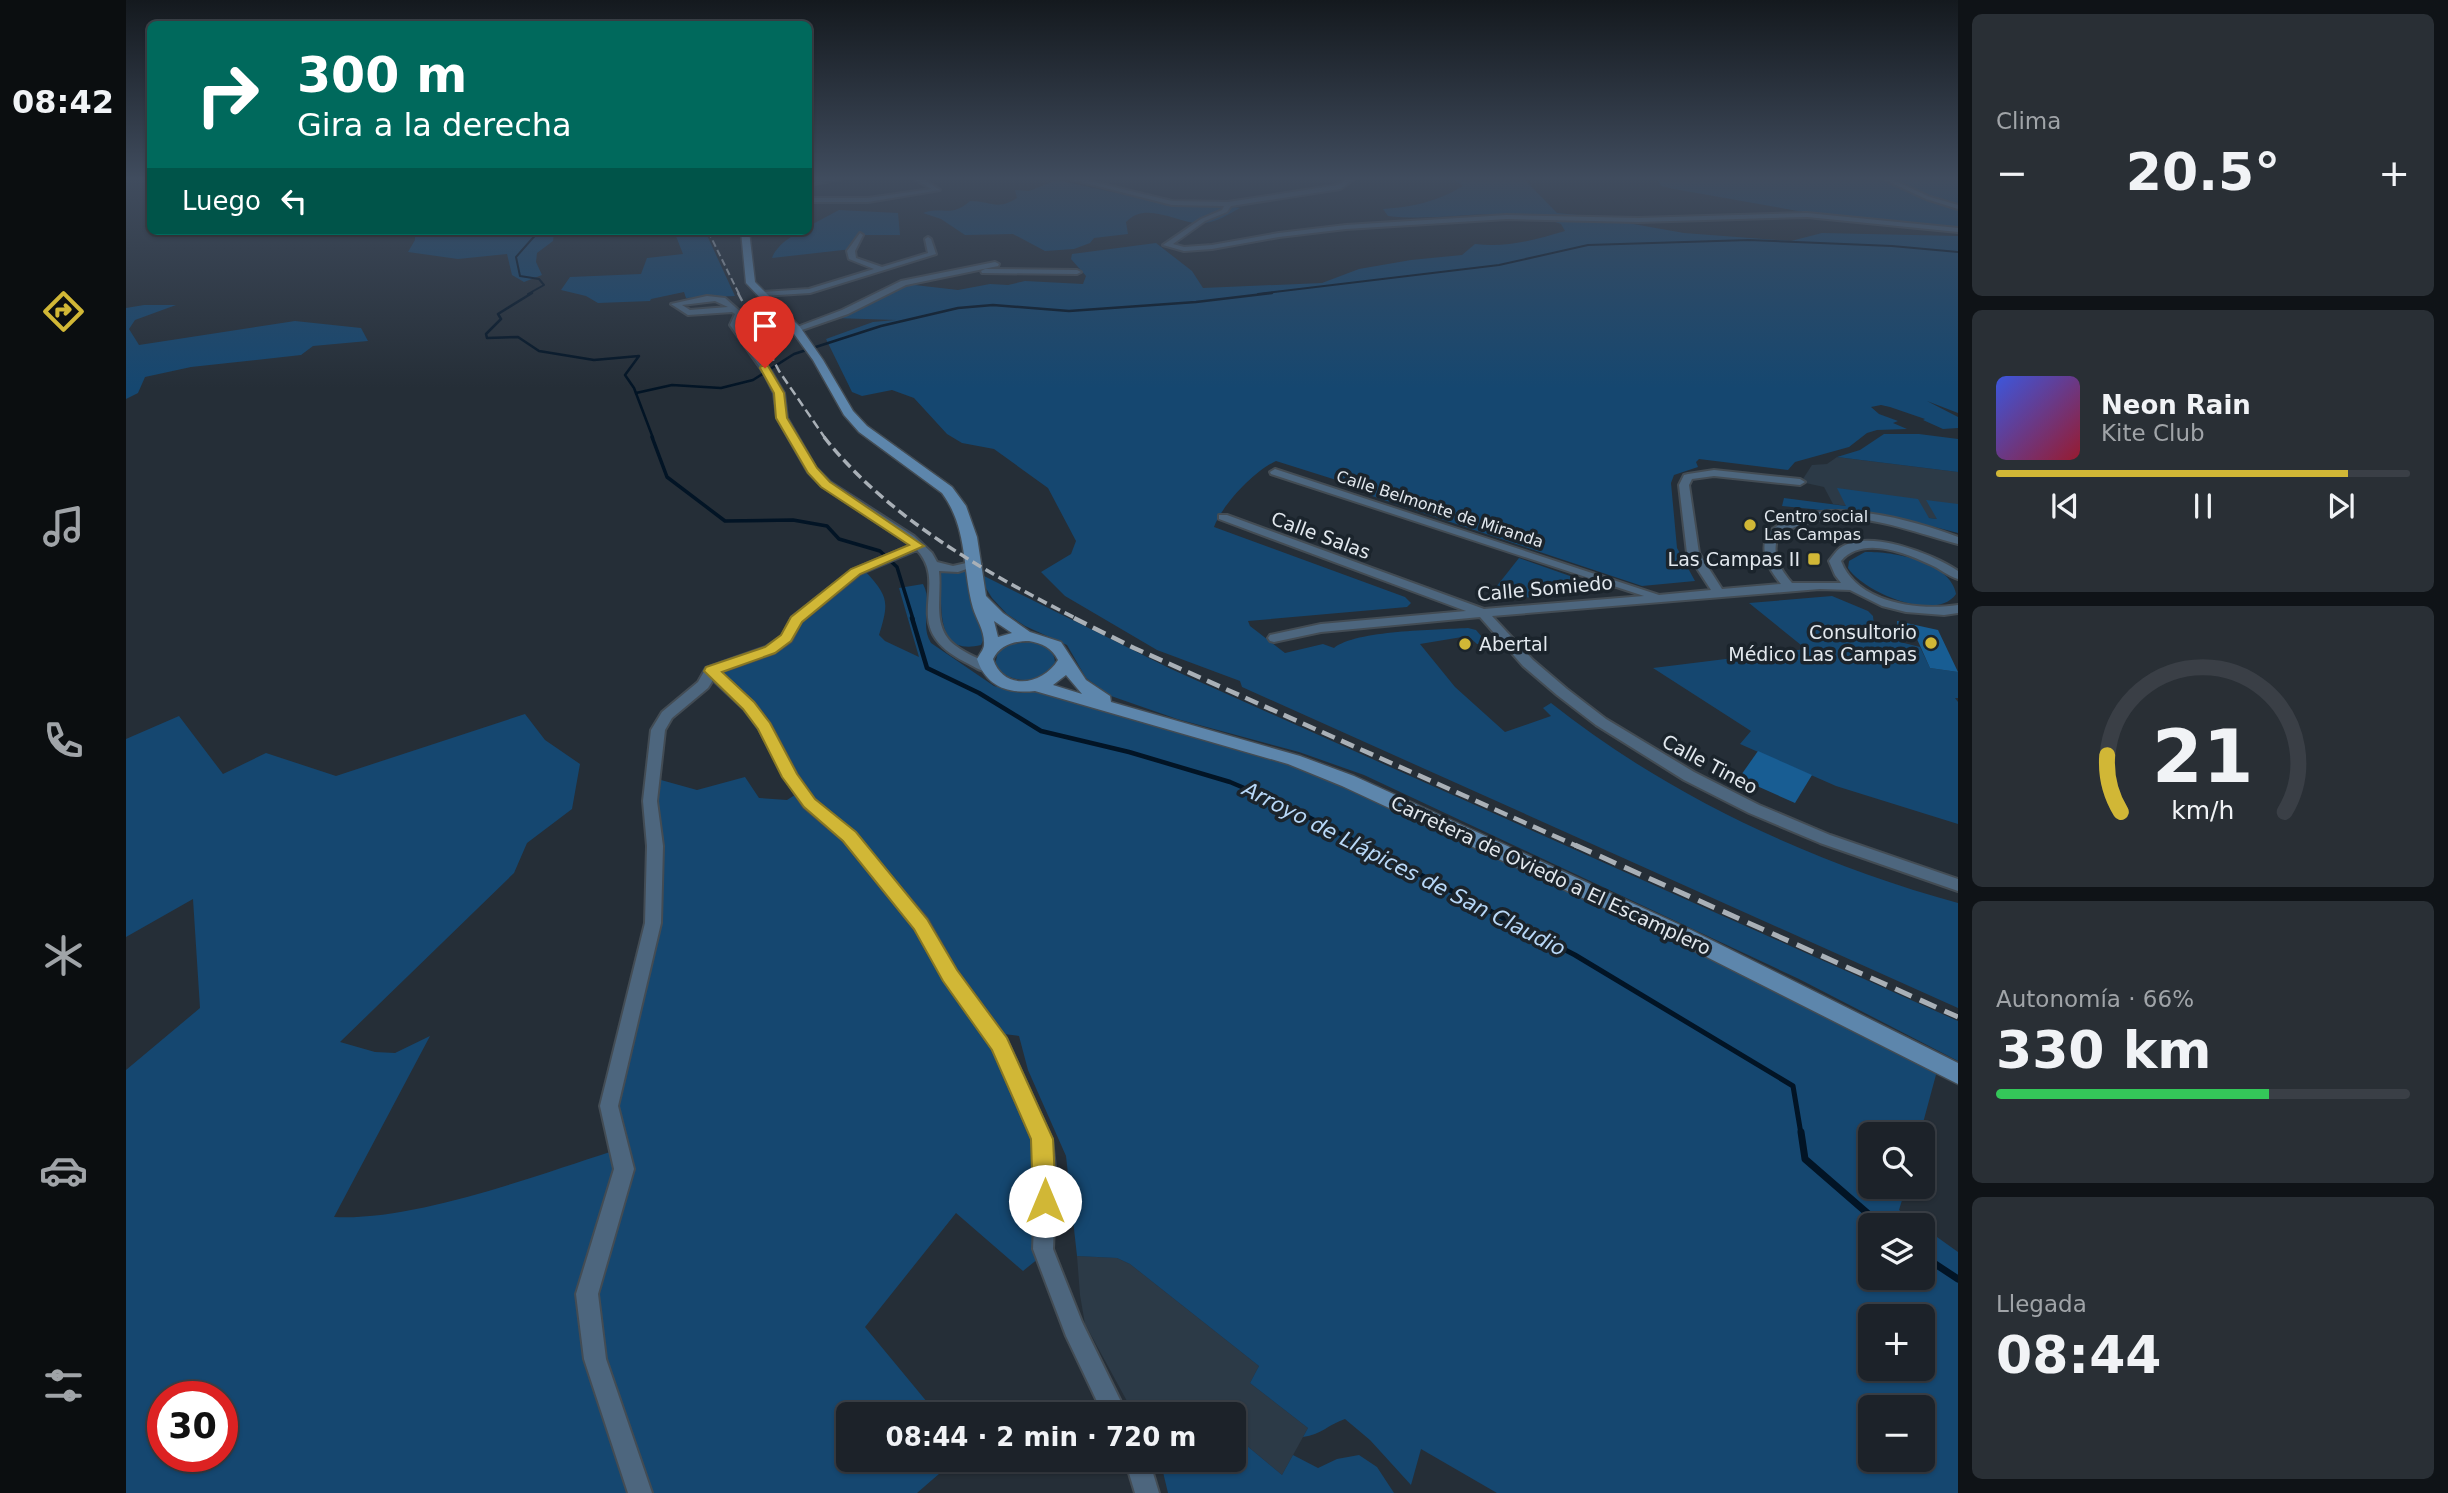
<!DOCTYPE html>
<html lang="es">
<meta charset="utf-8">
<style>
body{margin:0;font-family:"DejaVu Sans",sans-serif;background:#292f35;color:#f1f3f6;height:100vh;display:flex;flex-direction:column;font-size:26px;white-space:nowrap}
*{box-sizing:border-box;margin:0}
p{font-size:23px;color:#a0a4a8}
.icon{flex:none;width:38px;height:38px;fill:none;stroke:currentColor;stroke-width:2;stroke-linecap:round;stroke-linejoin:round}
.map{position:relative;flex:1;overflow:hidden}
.side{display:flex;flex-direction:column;gap:14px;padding:14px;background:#0f1317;width:490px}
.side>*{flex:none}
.hud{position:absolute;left:21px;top:21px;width:665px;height:214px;border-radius:10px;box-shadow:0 2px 5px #0004,0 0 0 2px #3a3f46;background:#00695c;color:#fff;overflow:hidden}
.controls{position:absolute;left:1732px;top:1122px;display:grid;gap:14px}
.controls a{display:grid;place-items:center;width:77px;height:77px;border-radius:10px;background:#1c2229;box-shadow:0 2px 5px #0004,0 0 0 2px #3a3f46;font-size:35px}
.speed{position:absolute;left:21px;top:1381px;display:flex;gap:14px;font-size:35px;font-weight:700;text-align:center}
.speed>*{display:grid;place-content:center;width:91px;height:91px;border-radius:50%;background:#1c2229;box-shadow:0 2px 5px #0004,0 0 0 2px #3a3f46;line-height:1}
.speed .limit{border:10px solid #d22;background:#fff;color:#111}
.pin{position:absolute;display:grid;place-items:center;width:60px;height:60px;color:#fff;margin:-72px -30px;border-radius:50% 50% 50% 0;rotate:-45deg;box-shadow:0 0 7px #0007}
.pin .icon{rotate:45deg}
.me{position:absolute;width:77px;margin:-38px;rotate:0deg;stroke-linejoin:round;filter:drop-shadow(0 0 5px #0008)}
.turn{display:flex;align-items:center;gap:24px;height:147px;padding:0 35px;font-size:32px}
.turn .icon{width:91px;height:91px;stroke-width:2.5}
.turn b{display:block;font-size:49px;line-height:60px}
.then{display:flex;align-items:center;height:66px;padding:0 35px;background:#0003;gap:14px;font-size:26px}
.big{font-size:52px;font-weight:700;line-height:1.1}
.side .tile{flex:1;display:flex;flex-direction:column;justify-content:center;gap:10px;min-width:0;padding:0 24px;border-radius:10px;background:#292f35}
.side .dial{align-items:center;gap:0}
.dial svg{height:182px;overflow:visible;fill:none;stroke:#3a3f46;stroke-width:7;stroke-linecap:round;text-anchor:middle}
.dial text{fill:#f1f3f6;stroke:none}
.song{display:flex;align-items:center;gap:21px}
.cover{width:84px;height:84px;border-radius:10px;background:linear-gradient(135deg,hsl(230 70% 55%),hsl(350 70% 35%))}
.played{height:7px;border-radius:4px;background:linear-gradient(90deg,#d1b736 85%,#3a3f46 85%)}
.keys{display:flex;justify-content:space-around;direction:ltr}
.heat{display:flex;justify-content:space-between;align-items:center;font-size:38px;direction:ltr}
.charge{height:10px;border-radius:5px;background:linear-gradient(90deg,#34c759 66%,#3a3f46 0)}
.trip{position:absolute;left:710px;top:1402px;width:410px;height:70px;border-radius:10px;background:#1c2229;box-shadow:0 2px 5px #0004,0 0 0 2px #3a3f46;font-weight:700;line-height:70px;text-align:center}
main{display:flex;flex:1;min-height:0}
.dock{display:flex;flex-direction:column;width:126px;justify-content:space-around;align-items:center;background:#0b0e10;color:#a0a4a8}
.dock .icon{width:49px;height:49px}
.dock .active{color:#d1b736}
.dock b{font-size:32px;color:#f1f3f6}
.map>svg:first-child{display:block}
</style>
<main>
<nav class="dock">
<b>08:42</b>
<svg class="icon active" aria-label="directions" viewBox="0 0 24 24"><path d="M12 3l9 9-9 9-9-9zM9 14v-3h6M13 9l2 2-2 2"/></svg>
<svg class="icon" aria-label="music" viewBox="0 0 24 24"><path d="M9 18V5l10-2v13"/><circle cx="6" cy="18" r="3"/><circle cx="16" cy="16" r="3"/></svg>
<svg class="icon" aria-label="phone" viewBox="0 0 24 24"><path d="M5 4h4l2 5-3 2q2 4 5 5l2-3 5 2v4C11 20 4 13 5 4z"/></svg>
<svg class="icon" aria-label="climate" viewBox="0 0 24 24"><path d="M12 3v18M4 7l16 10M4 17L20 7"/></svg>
<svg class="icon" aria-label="car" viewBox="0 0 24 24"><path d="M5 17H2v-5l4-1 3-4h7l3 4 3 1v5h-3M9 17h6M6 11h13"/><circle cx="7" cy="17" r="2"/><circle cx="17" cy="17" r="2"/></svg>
<svg class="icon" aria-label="filters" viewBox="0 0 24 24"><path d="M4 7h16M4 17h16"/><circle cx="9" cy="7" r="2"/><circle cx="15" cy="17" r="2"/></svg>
</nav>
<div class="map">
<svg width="1832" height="1493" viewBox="0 0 1832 1493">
<rect width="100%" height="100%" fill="#252e37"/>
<g fill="#2c3a47">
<path d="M1711,457L1832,472V522L1707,504L1698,487L1675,482L1686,465L1701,464Z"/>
<path d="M951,1256L991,1258L1004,1264L1133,1366L1124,1383L1182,1428L1156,1475L1108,1435V1414H1008L959,1324L954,1295Z"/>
<path d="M1031,1460H1080L1074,1469L1037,1472Z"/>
</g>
<g fill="#154770" fill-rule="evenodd">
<path d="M1327,179H1398L1431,213L1462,216L1558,233L1665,241L1696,233L1832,236V413L1801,401L1832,417V428L1817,429L1797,420L1799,419L1764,407L1755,405L1745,407L1753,414L1772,421L1767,423L1781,429L1751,430L1741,433L1723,447L1669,462L1662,470L1573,459L1570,462L1572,467L1548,475L1545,483L1551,548L1569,581L1516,586L1243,495L1242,490L1150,461C1128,471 1096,505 1088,527L1279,597L1285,603L1281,607L1122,621L1124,626L1159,653L1197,644L1208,648C1230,630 1310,630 1342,628L1350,630L1362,644H1351L1342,636L1294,644L1329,687L1379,732L1425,716L1417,708L1425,703C1543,797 1688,863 1832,903V1008L1116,687L1114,681L1031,650L939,596L915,572L945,554L950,541L922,488L868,449L836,443L821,434L788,398L766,390L736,396L726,392L700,339L747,322L770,320L708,318L780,284L832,290L864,284L882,285L899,281L957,284L960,276L945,259L946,254L1030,243L1066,271L1077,288L1196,283L1233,269L1285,260L1336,255L1349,244C1381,248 1408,240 1439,231L1435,224C1380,203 1320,223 1262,216L1257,209C1287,207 1310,202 1337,186Z"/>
<path d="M1531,179H1832V228L1683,213L1548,189L1535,186Z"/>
<path d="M931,180L1032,202L1096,205L1114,208C1103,214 1091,222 1079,223C1054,226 1021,199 1000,222L1002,234L968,238L964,243L948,249L919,251L887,234L839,235L815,219L797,213C815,206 826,218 844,201C865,201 871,211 891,198L889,190L903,191Z"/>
<path d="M713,210L772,213L774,235H734L726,249L646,258C650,246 669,231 682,231L683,226Z"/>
<path d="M289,231H492L428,233L427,241L411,253L410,262L416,275L398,282L386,275L381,254L332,259L282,252L289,240Z"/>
<path d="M548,231H579L609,296L560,298L558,292L525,299L524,301L472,303L460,296L435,290L444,277L515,274L521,258L557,254Z"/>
<path d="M18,305H50L9,320L3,329L13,345L169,321L235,328L242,341L187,346L175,355L65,367L19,377L12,393L0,399V308Z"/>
<path d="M1758,434H1793L1832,439V472L1711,457L1734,450Z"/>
<path d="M1711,488L1792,499L1803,518L1811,519L1800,500L1832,504V533L1774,518L1656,506L1658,498L1720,506Z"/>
<path d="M1739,552C1766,551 1824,561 1830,594C1810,623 1737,592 1722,568L1723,561Z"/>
<path d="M1393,558L1461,582L1468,589L1463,592L1359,601Z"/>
<path d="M841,570L858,638L855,645C807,657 817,603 814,573Z"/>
<path d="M739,571C763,597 763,602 753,635L759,641L793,657L773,588L797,584C808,605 793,624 805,643L868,686L895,693L901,689L1186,772L1211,782L1556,942L1811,1071L1794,1134H1745V1186L1780,1187L1773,1210L1794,1225H1745V1278H1797V1227L1832,1252V1493H1371L1295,1449L1285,1485L1244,1440L1219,1419C1203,1424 1195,1435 1177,1437L1182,1428L1124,1383L1133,1366L1004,1264L991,1258L951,1256L940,1156L902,1070L893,1036L878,1034L828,971L804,928L742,848L684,796L670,775L642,718L628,702L597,678L596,674L602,670L646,653L678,618ZM1745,1316H1797V1368H1745ZM1745,1407H1797V1460H1745Z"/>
<path d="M856,575L1045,669L1832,1021V1061L1673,979L1238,775L1173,752L1051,719L985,696L960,678L941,645L899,626L881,614L866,598L858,585Z"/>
<path d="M1706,596L1742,611L1747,616L1748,625L1773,630L1774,642L1794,647L1804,668L1832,672V698H1829L1832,702V824L1710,786L1614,744L1625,731L1527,668L1680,649L1623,603Z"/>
<path d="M904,642C917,644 929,649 929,664C917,685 882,685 869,665L872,652L885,644Z"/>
<path d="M399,714L419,740L454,764L446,809L401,843L388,873L214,1042L249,1052L269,1053L304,1036L208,1217C288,1221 406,1177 484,1152L489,1172L453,1300L457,1350L504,1493H0V1070L74,1008L67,899L0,937V739L53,716L97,774L140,753L210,776ZM37,1396H96V1456H37Z"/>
<path d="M619,777L633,798L661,800L672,793L680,807L721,845L774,907L868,1043L912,1139L913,1258L897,1271L830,1213L739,1327L811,1414H723V1460H829L791,1493H526L474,1344V1285L504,1169L492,1102L533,847L532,804L535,780L571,790Z"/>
<path d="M1108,1435L1156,1475L1167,1455L1192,1468L1211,1459L1233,1455L1251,1467L1268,1493H1042L1037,1472L1073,1468L1078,1460H1108Z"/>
</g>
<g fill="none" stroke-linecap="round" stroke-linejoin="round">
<g stroke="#021425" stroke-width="2">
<path d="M402,294L418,285L413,279L394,276L390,257L413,231"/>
<path d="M1132,294L1373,265L1462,245L1623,240L1766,246L1832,252"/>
</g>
<g stroke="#021425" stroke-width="2.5">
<path d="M406,293L372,314L375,319L360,334L361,338L392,337L413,351L468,360L513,356L499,375L508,388L527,438"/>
<path d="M510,393L546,385L595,388L627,380L668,354L755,326L832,308L867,305L943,311L1070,302L1146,293"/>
</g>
<path stroke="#021425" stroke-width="3.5" d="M526,437L541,477L599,521L667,520L701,526L713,539L754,551L771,567L787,619"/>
<path stroke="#021425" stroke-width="4.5" d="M786,618L801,668L853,693L915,731L1003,752L1104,782L1165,808L1240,847"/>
<path stroke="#021425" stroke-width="5" d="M1237,845L1449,955L1667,1086L1675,1134"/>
<g stroke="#021425" stroke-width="7">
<path d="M1675,1132L1679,1159L1755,1225"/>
<path d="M1797,1256L1832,1279"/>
</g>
</g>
<g fill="#185d93">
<path d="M1771,621L1812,630L1832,672L1804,668L1791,639L1773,635Z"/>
<path d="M1632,751L1686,775L1669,803L1613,778Z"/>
</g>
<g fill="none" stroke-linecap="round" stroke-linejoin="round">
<g stroke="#434c54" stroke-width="4">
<g id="street">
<path d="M697,179H716L682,185V181Z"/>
<path d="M789,179H797L814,190L742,202H682V198H742L805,189Z"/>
<path d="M944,179H955L1046,201L1102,202L1212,185L1221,179H1228L1214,189L1105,206L1101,212L1079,221L1047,244L1058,247L1086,245L1153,233L1220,225L1381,215L1512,218L1681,213L1832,228V232L1681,217L1512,222L1381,219L1220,229L1153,237L1086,249L1058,251L1037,245L1075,219L1096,210L1098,206L1046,205Z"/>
<path d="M1757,179H1765L1804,197L1832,205V209L1800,199Z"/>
<path d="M734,233L737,235L729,251L730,258L756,267L802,253L799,239L802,237L805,239L810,254L684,293L635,296L631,294L635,292L683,289L748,269L723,259L721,251Z"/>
<path d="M869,262L873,264L872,266L780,285L722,314L673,331L666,329L716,310L775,281Z"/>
<path d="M859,269L951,270L955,272L951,274L856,273L855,271Z"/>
<path d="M581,296L599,298L617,314L612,325L646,373L658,393L661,418L690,468L704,482L788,536L806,553L811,562L827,566L849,561L855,564L832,572L813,571C816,597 805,628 830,646C840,654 853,658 865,665L866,668L865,671C855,673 848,666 839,662C770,627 825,587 791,550L734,574L675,622L665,641L648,653L594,672L628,703L644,724L671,775L688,799L728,833L801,919L830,970L880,1038L926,1139L930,1177L927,1249L956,1322L1001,1414H977L940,1336L907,1249L910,1177L906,1139L867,1049L818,980L789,929L718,841L678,807L658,777L633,729L618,709L587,680L582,688L546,718L539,730L531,801L537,846L535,923L492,1106L508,1169L472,1294L480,1359L526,1493H502L458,1359L450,1294L488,1169L474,1106L519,923L521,846L517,801L525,730L536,712L572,682L580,668L640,647L656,636L666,617L726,570L785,545L696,486L682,472L651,418L648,393L638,373L604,325L609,314L606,312L562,315L545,304ZM589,301L602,307L564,310L556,305Z"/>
<path d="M1149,469L1533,595L1585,590L1561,553L1553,485L1558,475L1562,474L1588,470L1674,479L1679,482L1674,485L1588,476L1566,479L1563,485L1573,553L1596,589L1655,584C1642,568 1634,554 1641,534C1686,491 1781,518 1832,537V544C1772,528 1710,499 1652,536C1645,555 1654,569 1666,583H1715L1709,575L1703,561C1706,557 1710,551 1714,548C1742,528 1807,554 1832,571V579C1822,576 1813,568 1803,564C1777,552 1736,536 1715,561C1731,603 1792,611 1832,605V613L1818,615L1780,612L1756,606L1724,590L1694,589L1366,616L1407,660L1441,689L1480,719L1568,772L1633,805L1704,835L1832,879V891L1694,843L1623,813L1558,780L1470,725L1431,695L1397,666L1354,617L1195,632L1148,642L1144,641L1142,638L1144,635L1195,624L1340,611L1093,519V515H1101L1358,609L1518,596L1145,474L1144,472Z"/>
<path d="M999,1460H1023L1033,1493H1009Z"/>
</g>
</g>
<g stroke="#434c54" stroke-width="3">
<path id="secondary" d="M615,231H623L629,282L674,327L697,360L727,411L741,426L826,487L840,506L851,537L860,596L877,613L904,632L935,642L960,680L984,696L985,702L1174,756L1228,776L1565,930L1832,1063V1084L1551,942L1216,786L1162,764L909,691C881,694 860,686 851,659C853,655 858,649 858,645C859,631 851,621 847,608C836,568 842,528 816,493L733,432L718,415L687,360L666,331L620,283ZM868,621L886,633L872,637ZM903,641C916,643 926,648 932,660C917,685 878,692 867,659C874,645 888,641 903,641ZM940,675L956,694L927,685Z"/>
</g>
<use href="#street" fill="#4d667e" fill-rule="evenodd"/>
<use href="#secondary" fill="#5d86ac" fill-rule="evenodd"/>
<path stroke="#a9b0b7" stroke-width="2" stroke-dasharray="7 3.5" stroke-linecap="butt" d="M582,231L613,294"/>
<path stroke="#a9b0b7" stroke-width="2.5" stroke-dasharray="9 4.5" stroke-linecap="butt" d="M612,293L653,371L699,438"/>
<path stroke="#a9b0b7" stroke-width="3.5" stroke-dasharray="10 5" stroke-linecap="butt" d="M698,437C763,519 859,572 951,619"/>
<path stroke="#a9b0b7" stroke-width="4.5" stroke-dasharray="14 7" stroke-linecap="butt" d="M948,618L1008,648L1453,847"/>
<path stroke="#a9b0b7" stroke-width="5" stroke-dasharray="18 9" stroke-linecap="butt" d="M1449,845L1832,1017"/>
</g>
<linearGradient id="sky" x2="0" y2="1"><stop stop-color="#14191e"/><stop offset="0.46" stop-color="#404c5e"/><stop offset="1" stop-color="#404c5e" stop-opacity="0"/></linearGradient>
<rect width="1832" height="388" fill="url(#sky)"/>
<path fill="#d1b736" stroke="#887723" stroke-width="2" d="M635,366H642L658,393L661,418L691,468L704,482L798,546L734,574L676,622L665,641L649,653L596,672L628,702L644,723L671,774L689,799L730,832L801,919L831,970L881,1038L927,1139L930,1201L927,1209L919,1212L911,1209L907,1201L905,1139L866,1050L817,981L788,929L717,841L678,807L656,777L632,729L617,709L578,671L580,667L639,647L655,635L665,617L725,569L783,545L695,487L682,473L650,418L648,393L634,368Z"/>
<g fill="#d1b736" stroke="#1b242c" stroke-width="2.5">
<circle cx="1624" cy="525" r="7"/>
<rect x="1681" y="552" width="14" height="14" rx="3.5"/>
<circle cx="1805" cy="643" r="7"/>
<circle cx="1339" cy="644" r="7"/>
</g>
<g text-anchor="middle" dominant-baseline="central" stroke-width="7" stroke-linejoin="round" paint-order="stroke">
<g font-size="16" fill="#e2e8ee" stroke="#1b242c">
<text transform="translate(1314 509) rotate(18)">Calle Belmonte de Miranda</text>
</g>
<g font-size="16" fill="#e2e8ee" stroke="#1b242c" text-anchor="start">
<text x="1638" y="516">Centro social<tspan x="1638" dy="18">Las Campas</tspan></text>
</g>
<g font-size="19" fill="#e2e8ee" stroke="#1b242c">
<text transform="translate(1195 535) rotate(20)">Calle Salas</text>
<text transform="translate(1419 588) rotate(-5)">Calle Somiedo</text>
<text transform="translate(1584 764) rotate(28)">Calle Tineo</text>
<text transform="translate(1425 875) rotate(25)">Carretera de Oviedo a El Escamplero</text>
</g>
<g font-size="19" fill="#e2e8ee" stroke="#1b242c" text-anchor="end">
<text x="1674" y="559">Las Campas II</text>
<text x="1791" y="632">Consultorio<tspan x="1791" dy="22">Médico Las Campas</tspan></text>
<text x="1353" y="644" text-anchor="start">Abertal</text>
</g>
<g font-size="21" font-style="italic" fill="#b8d8f8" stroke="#1b242c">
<text transform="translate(1278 869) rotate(27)">Arroyo de Llápices de San Claudio</text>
</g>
</g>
</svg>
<div class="controls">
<a><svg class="icon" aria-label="search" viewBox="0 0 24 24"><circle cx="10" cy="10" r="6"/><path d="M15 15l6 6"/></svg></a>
<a><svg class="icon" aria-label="layers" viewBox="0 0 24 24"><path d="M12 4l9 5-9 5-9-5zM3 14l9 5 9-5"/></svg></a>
<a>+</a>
<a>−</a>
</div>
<div class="speed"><div class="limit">30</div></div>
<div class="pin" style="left:639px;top:368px;background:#d93025"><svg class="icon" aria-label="arrive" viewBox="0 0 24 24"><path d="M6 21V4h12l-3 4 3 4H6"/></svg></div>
<svg class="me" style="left:919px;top:1201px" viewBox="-20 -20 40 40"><circle r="19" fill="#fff"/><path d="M0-13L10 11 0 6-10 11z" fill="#d1b736"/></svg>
<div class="trip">08:44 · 2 min · 720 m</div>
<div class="hud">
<div class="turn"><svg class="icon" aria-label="right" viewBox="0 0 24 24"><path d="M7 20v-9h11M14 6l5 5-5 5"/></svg><div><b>300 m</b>Gira a la derecha</div></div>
<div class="then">Luego<svg class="icon" aria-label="left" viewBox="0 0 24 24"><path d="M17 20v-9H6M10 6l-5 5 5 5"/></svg></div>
</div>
</div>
<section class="side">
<div class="tile"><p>Clima</p>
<div class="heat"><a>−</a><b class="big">20.5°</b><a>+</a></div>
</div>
<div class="tile">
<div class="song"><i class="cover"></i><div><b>Neon Rain</b><p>Kite Club</p></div></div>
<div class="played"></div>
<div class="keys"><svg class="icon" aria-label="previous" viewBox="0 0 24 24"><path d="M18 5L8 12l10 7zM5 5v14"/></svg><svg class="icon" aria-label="pause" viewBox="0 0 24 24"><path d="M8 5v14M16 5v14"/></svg><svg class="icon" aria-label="next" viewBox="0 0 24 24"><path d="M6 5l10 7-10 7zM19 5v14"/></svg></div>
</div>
<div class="tile dial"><svg viewBox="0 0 100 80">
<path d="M14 69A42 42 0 1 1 86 69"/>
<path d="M14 69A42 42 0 0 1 8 44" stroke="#d1b736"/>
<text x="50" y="56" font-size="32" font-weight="700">21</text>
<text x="50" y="72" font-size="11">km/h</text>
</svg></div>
<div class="tile"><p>Autonomía · 66%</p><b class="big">330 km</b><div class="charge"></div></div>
<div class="tile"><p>Llegada</p><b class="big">08:44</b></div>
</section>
</main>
